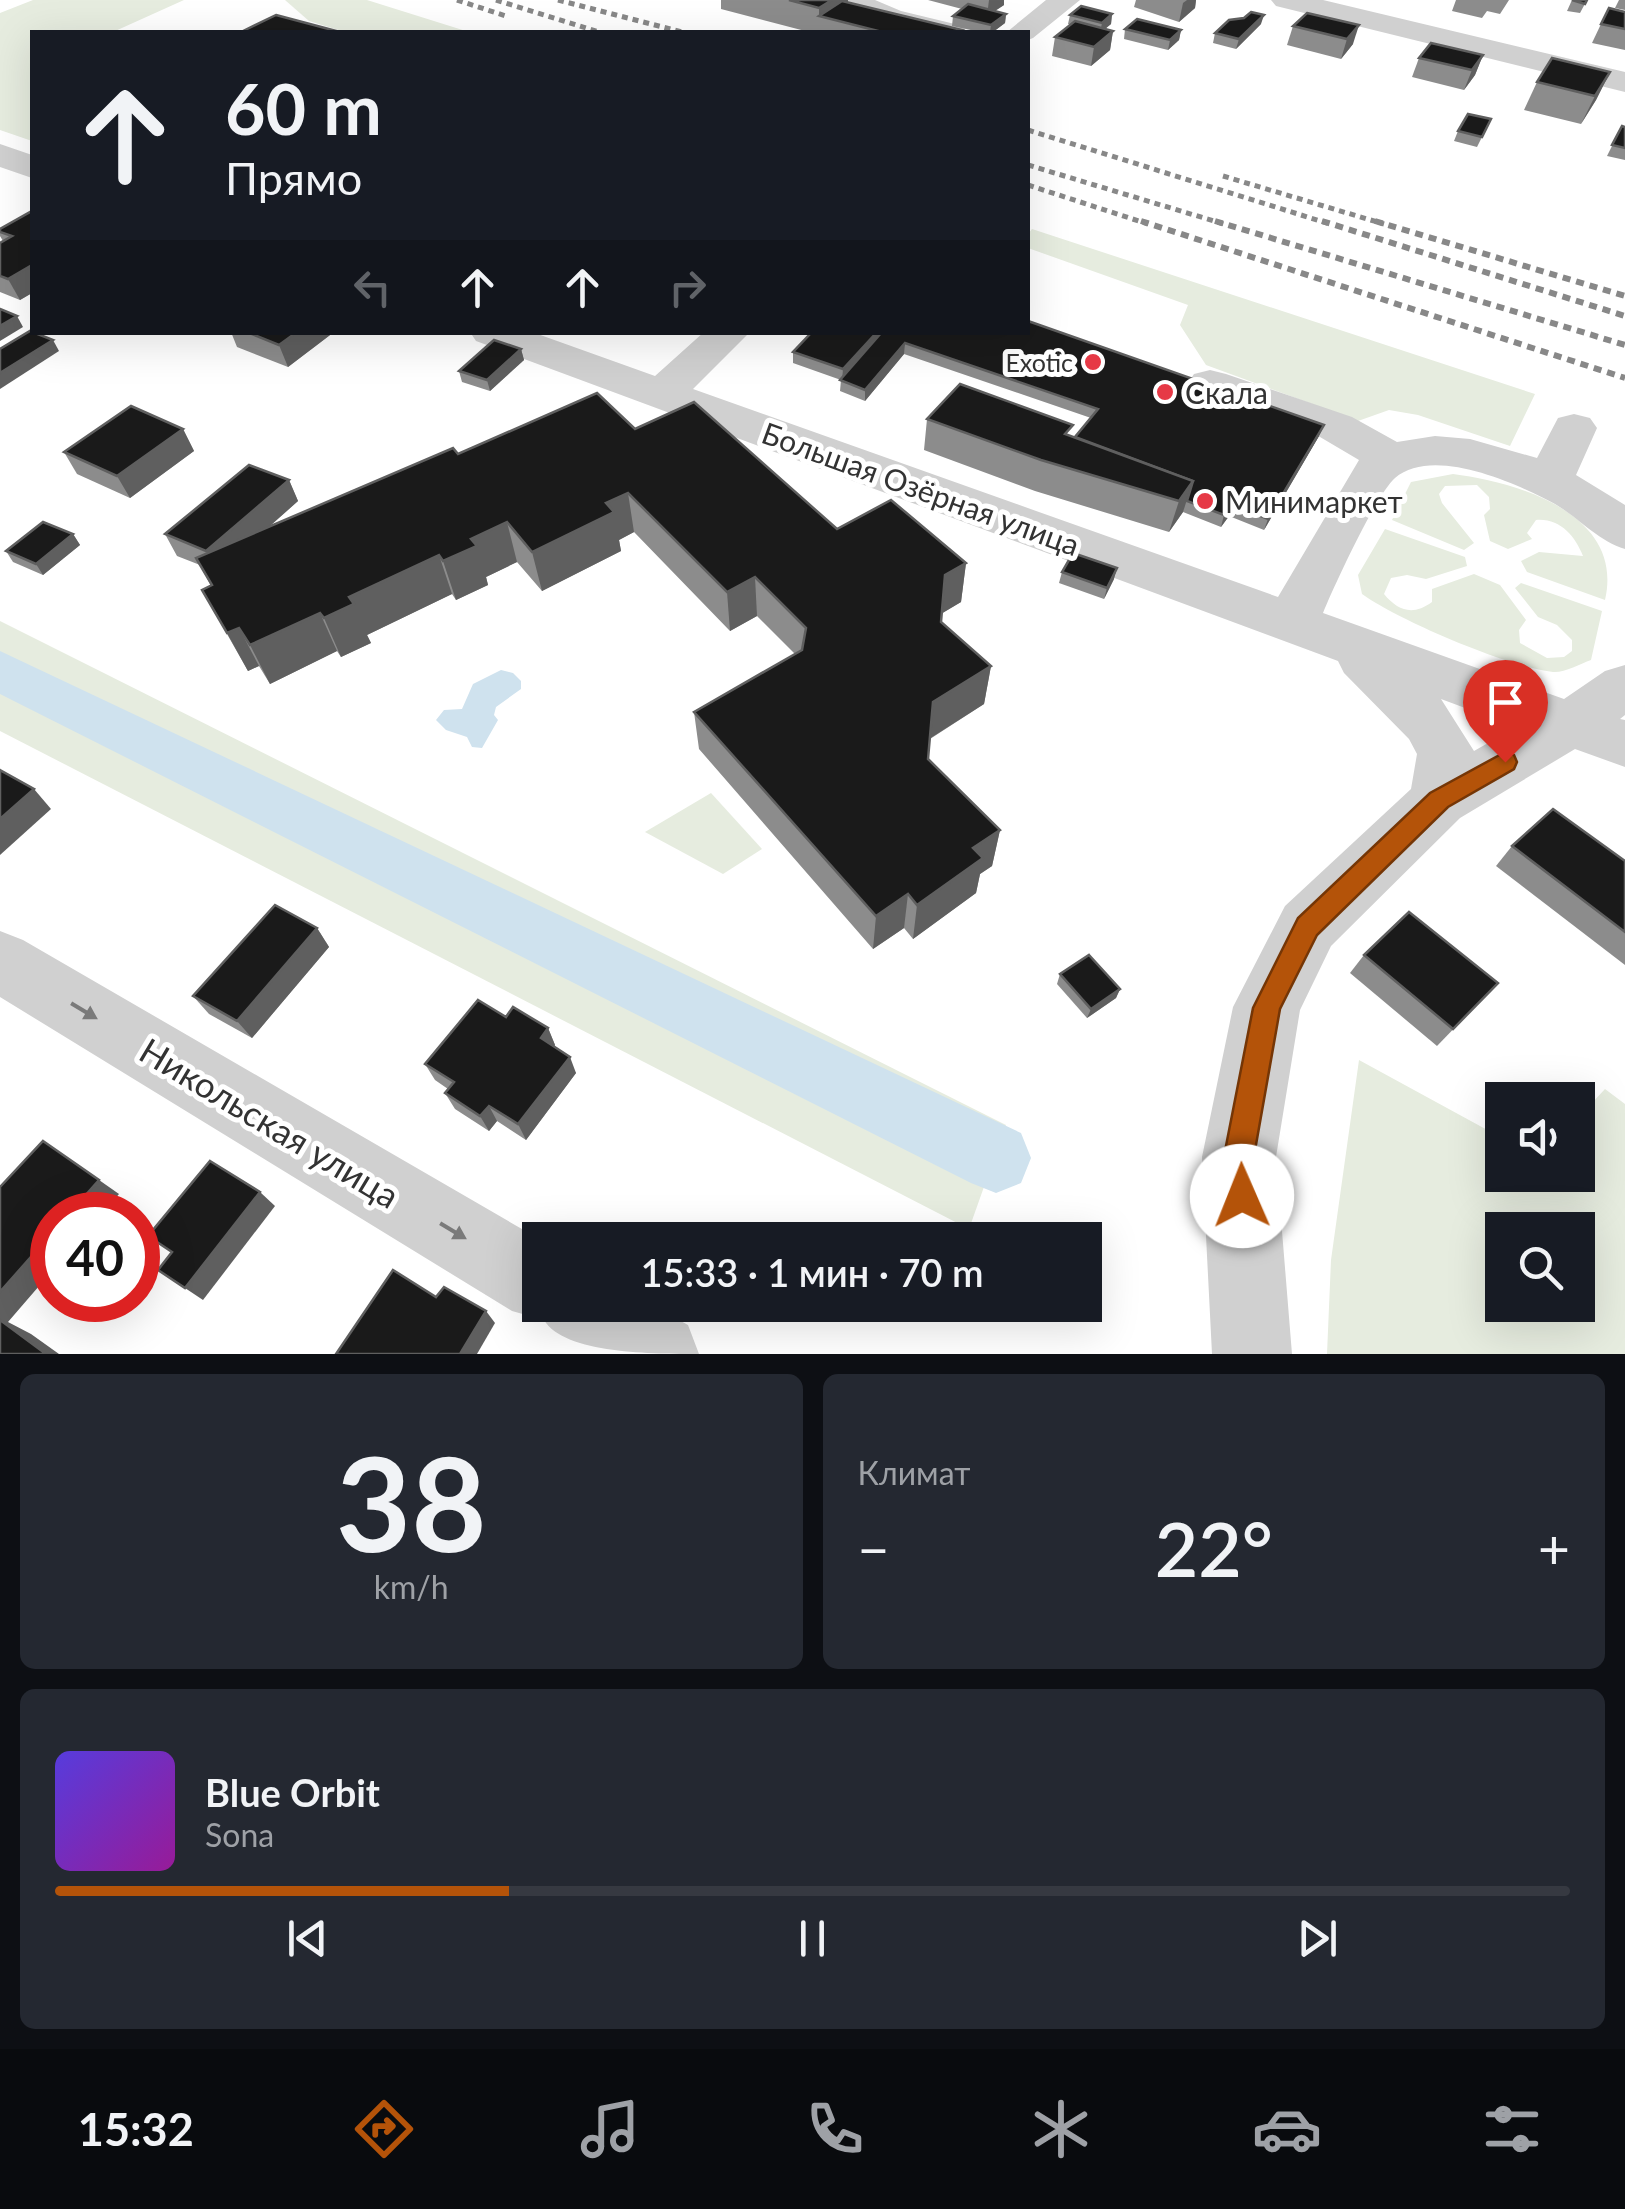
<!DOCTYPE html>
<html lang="ru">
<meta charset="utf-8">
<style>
body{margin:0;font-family:Lato,sans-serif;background:#242831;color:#f1f3f6;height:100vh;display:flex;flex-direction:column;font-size:38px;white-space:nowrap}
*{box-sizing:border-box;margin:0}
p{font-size:32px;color:#9ea1a6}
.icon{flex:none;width:55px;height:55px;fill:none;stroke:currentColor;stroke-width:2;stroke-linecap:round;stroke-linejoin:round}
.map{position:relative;height:1354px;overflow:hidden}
.sheet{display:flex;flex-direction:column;gap:20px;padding:20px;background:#0d0f14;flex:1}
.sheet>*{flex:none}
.banner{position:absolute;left:30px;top:30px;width:1000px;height:305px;border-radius:0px;box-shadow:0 10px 40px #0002;background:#171b24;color:#f1f3f6;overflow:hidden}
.tools{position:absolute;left:1485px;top:1082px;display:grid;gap:20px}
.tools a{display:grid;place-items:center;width:110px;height:110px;border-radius:0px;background:#171b24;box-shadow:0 10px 40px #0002;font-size:50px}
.speed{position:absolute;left:30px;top:1192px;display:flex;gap:20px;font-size:50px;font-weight:700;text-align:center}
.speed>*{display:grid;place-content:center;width:130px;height:130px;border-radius:50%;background:#171b24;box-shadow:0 10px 40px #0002;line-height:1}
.speed .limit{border:15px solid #d22;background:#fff;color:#111}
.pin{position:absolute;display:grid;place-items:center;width:85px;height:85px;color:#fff;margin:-102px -42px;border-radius:50% 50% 50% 0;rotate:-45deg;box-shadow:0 0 10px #0007}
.pin .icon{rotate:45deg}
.me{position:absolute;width:110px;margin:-55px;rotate:359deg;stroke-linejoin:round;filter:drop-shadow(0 0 8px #0008)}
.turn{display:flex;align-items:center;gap:35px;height:210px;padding:0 30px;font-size:45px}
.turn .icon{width:130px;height:130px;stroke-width:2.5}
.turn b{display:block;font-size:70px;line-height:85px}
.lanes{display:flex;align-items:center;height:95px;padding:0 30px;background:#0003;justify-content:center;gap:50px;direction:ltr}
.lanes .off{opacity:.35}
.big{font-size:75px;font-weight:600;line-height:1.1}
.sheet .tile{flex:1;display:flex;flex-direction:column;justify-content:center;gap:15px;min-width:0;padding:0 35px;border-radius:15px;background:#242831}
.sheet .dial{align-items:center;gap:0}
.dial b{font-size:130px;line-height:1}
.song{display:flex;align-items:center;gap:30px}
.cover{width:120px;height:120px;border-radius:15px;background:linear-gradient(135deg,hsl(250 70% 55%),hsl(300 70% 35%))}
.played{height:10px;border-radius:5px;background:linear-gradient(90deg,#b45309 30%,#363941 30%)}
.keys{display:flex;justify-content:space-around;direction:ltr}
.heat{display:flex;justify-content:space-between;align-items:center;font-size:55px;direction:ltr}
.sheet .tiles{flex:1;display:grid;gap:20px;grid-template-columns:1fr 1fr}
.tile:last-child{grid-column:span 2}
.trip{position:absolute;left:522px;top:1222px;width:580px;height:100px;border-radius:0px;background:#171b24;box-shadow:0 10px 40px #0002;font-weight:600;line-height:100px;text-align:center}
.tabs{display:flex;height:160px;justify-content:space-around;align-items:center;background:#090b0e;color:#9ea1a6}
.tabs .icon{width:70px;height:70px}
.tabs .current{color:#b45309}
.tabs b{font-size:45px;color:#f1f3f6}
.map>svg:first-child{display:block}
</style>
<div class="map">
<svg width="1625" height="1354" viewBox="0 0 1625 1354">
<rect width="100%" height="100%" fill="#fff"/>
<g fill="#e6ecdf" fill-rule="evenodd">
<path d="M33,0H184L113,32H32V141L0,130V13Z"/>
<path d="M285,0H367L469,32H345L309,21Z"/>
<path d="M1032,229L1535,394L1510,446L1418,415L1389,410L1358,421L1206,365L1180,325L1188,305L1028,248V234Z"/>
<path d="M1453,474C1516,482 1625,513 1605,600L1527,572L1521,561L1539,552L1583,556C1575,536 1560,518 1536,520L1527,533L1532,539L1508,549L1490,541L1484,515L1490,509L1489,497L1477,485L1445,486L1439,494L1442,503L1474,543L1464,550L1392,520L1411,482Z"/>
<path d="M1385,529L1465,557L1467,566L1426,579L1407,575L1391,578L1384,594C1398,611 1413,616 1432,602V589L1474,574L1500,585L1526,620L1519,630L1520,643L1547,658L1564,657L1572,651V640L1557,625L1538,617L1515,588L1521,583L1602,611L1591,660C1580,664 1564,673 1553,672C1508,667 1398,620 1362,594L1358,575Z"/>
<path d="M0,621L1006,1125L969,1229L0,731Z"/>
<path d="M711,793L762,849L723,874L645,832Z"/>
<path d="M1359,1060L1502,1138V1175H1578V1118L1605,1089L1625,1104V1354H1327L1331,1260ZM1502,1230H1578V1305H1502Z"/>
</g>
<path fill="#cfe2ee" d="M501,670L513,673L521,681V689L496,707L494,715L498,720L482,748L472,747L467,737L446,730L436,720L444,710L462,709L473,684Z"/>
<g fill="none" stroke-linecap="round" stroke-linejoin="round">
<path fill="#cfe2ee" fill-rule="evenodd" d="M0,651L1021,1133L1031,1158L1021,1183L996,1193L971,1183L0,694Z"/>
<g fill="#d0d0d0" fill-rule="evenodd">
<path d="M836,0H875L901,11L963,26L967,32C920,35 884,26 841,6Z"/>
<path d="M1046,0H1080L1033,38L1028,40V32H1007Z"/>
<path d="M1271,0H1323L1625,72V92L1276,6Z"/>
<path d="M0,144L32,155V178L0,167Z"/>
<path d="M470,332H532L655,376L704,332H750L693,389L1278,597L1359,460L1320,437L1194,392L1188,383L1194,374L1210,370L1226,374L1352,417L1397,442L1435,436L1470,439L1537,458L1558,418L1574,414L1590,418L1597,428L1576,475L1625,505V549C1598,541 1579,518 1555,504C1518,484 1433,445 1395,478C1376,495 1334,586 1323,613L1564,699L1605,671L1625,665V715L1620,719L1625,720V767L1575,749L1460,818L1331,946L1300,1010L1276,1157L1292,1354H1212L1202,1157L1233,1007L1285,906L1411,789L1417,754L1409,739L1344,673L1338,661L476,341ZM1441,699L1516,727L1474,751Z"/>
<path d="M0,931L23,940L541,1240L540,1305H652L688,1325L699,1354C655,1354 564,1354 544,1320L512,1311L0,997Z"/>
</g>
<g stroke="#888" stroke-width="5" stroke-dasharray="6 5" stroke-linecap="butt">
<path d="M457,0L509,17"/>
<path d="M496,0L599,32"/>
<path d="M558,0L682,32"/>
<path d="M1028,130L1330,224"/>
<path d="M1028,165L1224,224"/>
<path d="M1223,176L1384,224"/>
<path d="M1028,185L1148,224"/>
</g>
<g stroke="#888" stroke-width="6" stroke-dasharray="8 6" stroke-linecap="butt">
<path d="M1141,221L1625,378"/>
<path d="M1215,221L1625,345"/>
<path d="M1322,221L1625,316"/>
<path d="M1375,221L1625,296"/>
</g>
</g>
<g fill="#8c8c8c">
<path d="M721,0H848V3L962,30V32H809L721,9Z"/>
<path d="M928,0H1004V5L995,11L1006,14L1005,23L993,32H980L952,26L953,16L962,9Z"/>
<path d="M1136,0H1196L1195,8L1179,22L1134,7Z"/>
<path d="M1456,0H1509L1500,14L1487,11L1482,18L1452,11Z"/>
<path d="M1572,0H1587L1580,13L1567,11Z"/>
<path d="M1619,0H1625V10L1615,8Z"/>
<path d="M1625,12V50L1592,43L1601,24Z"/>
<path d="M1307,13L1353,44L1341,59L1287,45L1293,26Z"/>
<path d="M1112,14L1111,24L1105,29L1113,31L1110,50L1091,66L1052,56L1055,37L1070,25L1068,24L1070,15Z"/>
<path d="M1261,24L1236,49L1213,43L1215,33Z"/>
<path d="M1125,29L1181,30L1179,40L1168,50L1124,39Z"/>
<path d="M1483,55L1475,75L1464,90L1412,77L1419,58Z"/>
<path d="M1610,72L1596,100L1581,124L1524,110L1537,82Z"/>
<path d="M1491,119L1477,147L1454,141L1458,131Z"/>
<path d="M1622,126L1625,127V160L1607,156Z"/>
<path d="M32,211V293L20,300L0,292V243L3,241L0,236V229Z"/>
<path d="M231,332H334L288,367L237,347Z"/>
<path d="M812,332H881V334L1319,436L1264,530L1229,516L1221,527L1183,512L1169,532L1035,491L924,450L927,419L1075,437L1091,418L904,354L865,401L840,391L841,380L793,363V352Z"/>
<path d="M521,349L524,360L490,391L462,382L459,371Z"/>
<path d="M183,429L194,451L130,498L77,474L64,452Z"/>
<path d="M635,429L837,529L966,563L961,602L942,613L941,622L991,666L984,704L930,739L928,759L1000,830L992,866L980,874L976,893L913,939L904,928L873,949L699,749L694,712L795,654L757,616L730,631L634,532L619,540L621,551L542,591L517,562L486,577L488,585L456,600L452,594L367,635L371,643L341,657L337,651L270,684L259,666L248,671L202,590L211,586L200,565L177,556L165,534L289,480L298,501L270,526L458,454Z"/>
<path d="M73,534L80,545L43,575L13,562L6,551Z"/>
<path d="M1062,572L1114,579L1104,599L1059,583Z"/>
<path d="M1512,846L1625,861V965L1496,866Z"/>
<path d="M317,928L329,947L252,1038L209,1014L193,996Z"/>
<path d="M1364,955L1498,983L1437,1046L1350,973Z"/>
<path d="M1060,974L1120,989L1116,998L1087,1018L1057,984Z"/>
<path d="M506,1017L548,1028L555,1045L554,1047L576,1073L526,1140L497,1121L489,1131L455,1109L445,1093L448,1089L435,1080L425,1064Z"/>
</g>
<g fill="#5f5f5f">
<path d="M832,0H848V16H819V32V8Z"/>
<path d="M989,0H1004V5L987,16Z"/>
<path d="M1187,0H1196L1195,8L1179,22L1183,3Z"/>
<path d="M1006,14L1005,23L993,32H990L991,25Z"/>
<path d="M1112,14L1111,24L1100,33L1102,23Z"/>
<path d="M1264,15L1261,24L1236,49L1239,39Z"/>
<path d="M1359,25L1353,44L1341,59L1347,39Z"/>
<path d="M1181,30L1179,40L1168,50L1170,40Z"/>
<path d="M1113,31L1110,50L1091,66L1094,47Z"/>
<path d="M1483,55L1475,75L1464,90L1472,70Z"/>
<path d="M1610,72L1596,100L1581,124L1595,96Z"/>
<path d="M32,265V293L20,300L8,279Z"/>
<path d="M17,316L23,327L0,341V326Z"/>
<path d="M297,332H334L288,367L279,345Z"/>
<path d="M877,332H881V339L842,380L843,369Z"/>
<path d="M53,340L59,351L0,389V373Z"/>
<path d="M905,343L904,354L865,401V390Z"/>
<path d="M521,349L524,360L490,391L487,380Z"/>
<path d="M1324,425L1319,436L1264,530L1268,519Z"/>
<path d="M183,429L194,451L130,498L117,476Z"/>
<path d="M289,480L298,501L217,573L206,551Z"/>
<path d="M1193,481L1183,512L1169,532L1179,501Z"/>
<path d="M628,493L634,532L619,540L621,551L542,591L532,552L606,503Z"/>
<path d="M1233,505L1229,516L1221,527L1224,515Z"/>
<path d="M507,522L517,562L486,577L488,585L456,600L443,561L471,539Z"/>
<path d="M73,534L80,545L43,575L36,564Z"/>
<path d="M439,555L452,594L367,635L371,643L341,657L324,618L349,597Z"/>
<path d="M966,563L961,602L941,614L945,575Z"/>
<path d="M1117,568L1114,579L1104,599L1107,588Z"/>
<path d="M755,577L757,616L730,631L727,592Z"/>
<path d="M320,613L337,651L270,684L250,645Z"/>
<path d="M239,628L259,666L248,671L227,633Z"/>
<path d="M991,666L984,704L929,739L933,702Z"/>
<path d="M34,789L51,809L0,855V819Z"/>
<path d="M1000,830L992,866L980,874L976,893L913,939L917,905L973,848Z"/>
<path d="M908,894L904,928L873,949L876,916Z"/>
<path d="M317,928L329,947L252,1038L237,1021Z"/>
<path d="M1120,989L1116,998L1087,1018L1091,1009Z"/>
<path d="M548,1028L555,1045L548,1055L541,1038Z"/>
<path d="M570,1057L576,1073L526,1140L518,1124Z"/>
<path d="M489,1106L497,1121L489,1131L480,1116Z"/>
<path d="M99,1180L119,1194L101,1215H68Z"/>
<path d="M260,1192L275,1206L203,1300L185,1288Z"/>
<path d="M52,1233V1271L8,1322L31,1334L59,1354H46L0,1331V1292Z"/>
<path d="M486,1311L495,1323L477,1354H460Z"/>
</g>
<g fill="#1a1a1a" stroke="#5f5f5f" stroke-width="2.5">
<path d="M789,0H832L819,8Z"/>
<path d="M1572,0H1587L1585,4Z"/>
<path d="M842,1L962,30L959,32H882L819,16Z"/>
<path d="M968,4L1006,14L991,25L953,16Z"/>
<path d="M1081,6L1112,14L1102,23L1070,15Z"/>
<path d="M1609,8L1625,12V29L1601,24Z"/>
<path d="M1251,12L1264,15L1239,39L1215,33L1229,20L1244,18Z"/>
<path d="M1307,13L1359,25L1347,39L1293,26Z"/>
<path d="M276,15L340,32H241Z"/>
<path d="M1137,19L1181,30L1170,40L1125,29Z"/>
<path d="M1075,21L1113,31L1094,47L1055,37Z"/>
<path d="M1431,43L1483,55L1472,70L1419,58Z"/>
<path d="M1552,58L1610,72L1595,96L1537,82Z"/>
<path d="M1468,114L1491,119L1482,137L1458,131Z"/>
<path d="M1622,126L1625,127V148L1612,145Z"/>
<path d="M32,211V265L8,279L0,276V243L12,236L0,232V229Z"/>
<path d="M0,309L17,316L0,326Z"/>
<path d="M1028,321L1324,425L1268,519L1233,505L1224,515L1187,501L1193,481L1075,437L1098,409L905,343L865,390L840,380L882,332H1028Z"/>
<path d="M30,331L53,340L0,373V349Z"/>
<path d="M247,332H297L279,345Z"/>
<path d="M812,332H877L843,369L793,352Z"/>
<path d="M494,340L521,349L487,380L459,371Z"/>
<path d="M960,384L1073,425L1065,434L1193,481L1179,501L1041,460L927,419Z"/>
<path d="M597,393L635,429L694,402L837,529L891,500L966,563L945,575L941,622L991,666L933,702L928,759L1000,830L973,848L983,858L917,905L908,894L876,916L694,712L802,650L806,628L755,577L727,592L628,493L606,503L614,512L532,552L507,522L471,539L477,546L443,561L439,555L349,597L354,604L324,618L320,613L250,645L239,628L227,633L202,590L212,585L196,558L453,448L458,454Z"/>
<path d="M131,406L183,429L117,476L64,452Z"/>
<path d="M249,465L289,480L206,551L165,534Z"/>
<path d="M43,522L73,534L36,564L6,551Z"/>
<path d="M1073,553L1117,568L1107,588L1062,572Z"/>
<path d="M0,770L34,789L0,819Z"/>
<path d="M1553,809L1625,861V932L1512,846Z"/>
<path d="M275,905L317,928L237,1021L193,996Z"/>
<path d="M1409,912L1498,983L1453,1029L1364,955Z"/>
<path d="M1089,955L1120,989L1091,1009L1060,974Z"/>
<path d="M478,1000L506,1017L513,1007L548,1028L541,1038L570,1057L518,1124L489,1106L480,1116L445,1093L454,1082L425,1064Z"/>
<path d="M43,1141L99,1180L68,1215H52V1233L0,1292V1187Z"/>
<path d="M210,1161L260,1192L185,1288L158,1270L172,1252L148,1236Z"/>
<path d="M393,1270L436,1297L444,1287L486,1311L460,1354H336Z"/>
<path d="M0,1320L46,1354H0Z"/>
</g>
<defs><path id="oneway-solid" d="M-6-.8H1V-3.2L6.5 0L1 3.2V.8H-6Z" transform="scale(2.5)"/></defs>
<g fill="#7a7a7a">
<use href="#oneway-solid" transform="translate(84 1011) rotate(31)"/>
<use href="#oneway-solid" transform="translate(453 1231) rotate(31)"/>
</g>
<path fill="#b45309" stroke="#753606" stroke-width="2.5" d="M1505,752L1514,755L1517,762L1514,769L1448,807L1317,935L1280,1009L1254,1156L1257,1196L1252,1207L1242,1211L1231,1207L1226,1196L1224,1156L1253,1008L1298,918L1430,793Z"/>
<g fill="#e63946" stroke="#fff" stroke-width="4">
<circle cx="1093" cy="362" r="10"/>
<circle cx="1165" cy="392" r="10"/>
<circle cx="1205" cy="501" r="10"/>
</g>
<g text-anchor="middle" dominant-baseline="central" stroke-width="10" stroke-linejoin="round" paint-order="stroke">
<g font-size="25" fill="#333" stroke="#fff" text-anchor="end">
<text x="1073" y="362">Exotic</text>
</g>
<g font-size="30" fill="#333" stroke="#fff" text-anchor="start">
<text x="1185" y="392">Скала</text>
<text x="1225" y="501">Минимаркет</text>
</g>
<g font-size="30" fill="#333" stroke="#fff">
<text transform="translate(921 488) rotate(20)">Большая Озёрная улица</text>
</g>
<g font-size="35" fill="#333" stroke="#fff">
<text transform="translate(270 1122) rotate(31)">Никольская улица</text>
</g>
</g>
</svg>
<div class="tools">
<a><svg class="icon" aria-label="sound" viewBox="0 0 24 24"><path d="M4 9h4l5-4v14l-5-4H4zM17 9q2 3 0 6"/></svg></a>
<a><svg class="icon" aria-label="search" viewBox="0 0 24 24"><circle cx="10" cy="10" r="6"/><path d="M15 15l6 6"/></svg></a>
</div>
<div class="speed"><div class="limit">40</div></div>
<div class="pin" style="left:1505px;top:762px;background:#d93025"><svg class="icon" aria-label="arrive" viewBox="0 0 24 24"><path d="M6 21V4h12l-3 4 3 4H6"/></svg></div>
<svg class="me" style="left:1242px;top:1196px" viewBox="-20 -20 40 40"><circle r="19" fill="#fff"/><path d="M0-13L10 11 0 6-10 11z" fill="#b45309"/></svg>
<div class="trip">15:33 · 1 мин · 70 m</div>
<div class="banner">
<div class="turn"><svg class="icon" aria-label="ahead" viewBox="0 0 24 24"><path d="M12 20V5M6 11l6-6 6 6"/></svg><div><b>60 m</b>Прямо</div></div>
<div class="lanes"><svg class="icon off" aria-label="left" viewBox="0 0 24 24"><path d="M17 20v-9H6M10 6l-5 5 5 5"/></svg><svg class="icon" aria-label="ahead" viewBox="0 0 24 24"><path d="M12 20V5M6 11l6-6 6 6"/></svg><svg class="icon" aria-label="ahead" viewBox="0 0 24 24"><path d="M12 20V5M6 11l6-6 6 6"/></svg><svg class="icon off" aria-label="right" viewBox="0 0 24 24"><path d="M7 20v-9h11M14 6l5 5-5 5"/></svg></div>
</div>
</div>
<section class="sheet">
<div class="tiles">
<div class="tile dial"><b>38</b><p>km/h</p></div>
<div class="tile"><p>Климат</p>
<div class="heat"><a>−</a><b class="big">22°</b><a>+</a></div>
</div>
<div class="tile">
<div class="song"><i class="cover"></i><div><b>Blue Orbit</b><p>Sona</p></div></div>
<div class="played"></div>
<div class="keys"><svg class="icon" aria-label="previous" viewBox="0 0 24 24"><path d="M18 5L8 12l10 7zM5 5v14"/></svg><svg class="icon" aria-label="pause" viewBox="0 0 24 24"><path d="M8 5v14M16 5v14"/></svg><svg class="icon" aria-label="next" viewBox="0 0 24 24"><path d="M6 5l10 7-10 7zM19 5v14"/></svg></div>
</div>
</div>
</section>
<nav class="tabs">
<b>15:32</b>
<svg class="icon current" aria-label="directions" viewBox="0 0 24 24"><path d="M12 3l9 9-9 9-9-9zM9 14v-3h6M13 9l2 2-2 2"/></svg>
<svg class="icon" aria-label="music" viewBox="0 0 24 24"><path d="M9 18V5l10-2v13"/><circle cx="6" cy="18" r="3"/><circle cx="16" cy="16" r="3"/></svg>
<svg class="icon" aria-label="phone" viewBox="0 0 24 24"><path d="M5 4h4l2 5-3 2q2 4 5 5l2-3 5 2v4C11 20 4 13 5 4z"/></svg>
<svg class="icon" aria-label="climate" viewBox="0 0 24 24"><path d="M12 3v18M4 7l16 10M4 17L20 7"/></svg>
<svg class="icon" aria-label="car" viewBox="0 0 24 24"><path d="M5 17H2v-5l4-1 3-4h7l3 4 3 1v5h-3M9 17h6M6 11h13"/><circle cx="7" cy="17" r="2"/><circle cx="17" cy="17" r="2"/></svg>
<svg class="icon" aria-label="filters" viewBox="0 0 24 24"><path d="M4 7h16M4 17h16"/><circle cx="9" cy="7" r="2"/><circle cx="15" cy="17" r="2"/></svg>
</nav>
